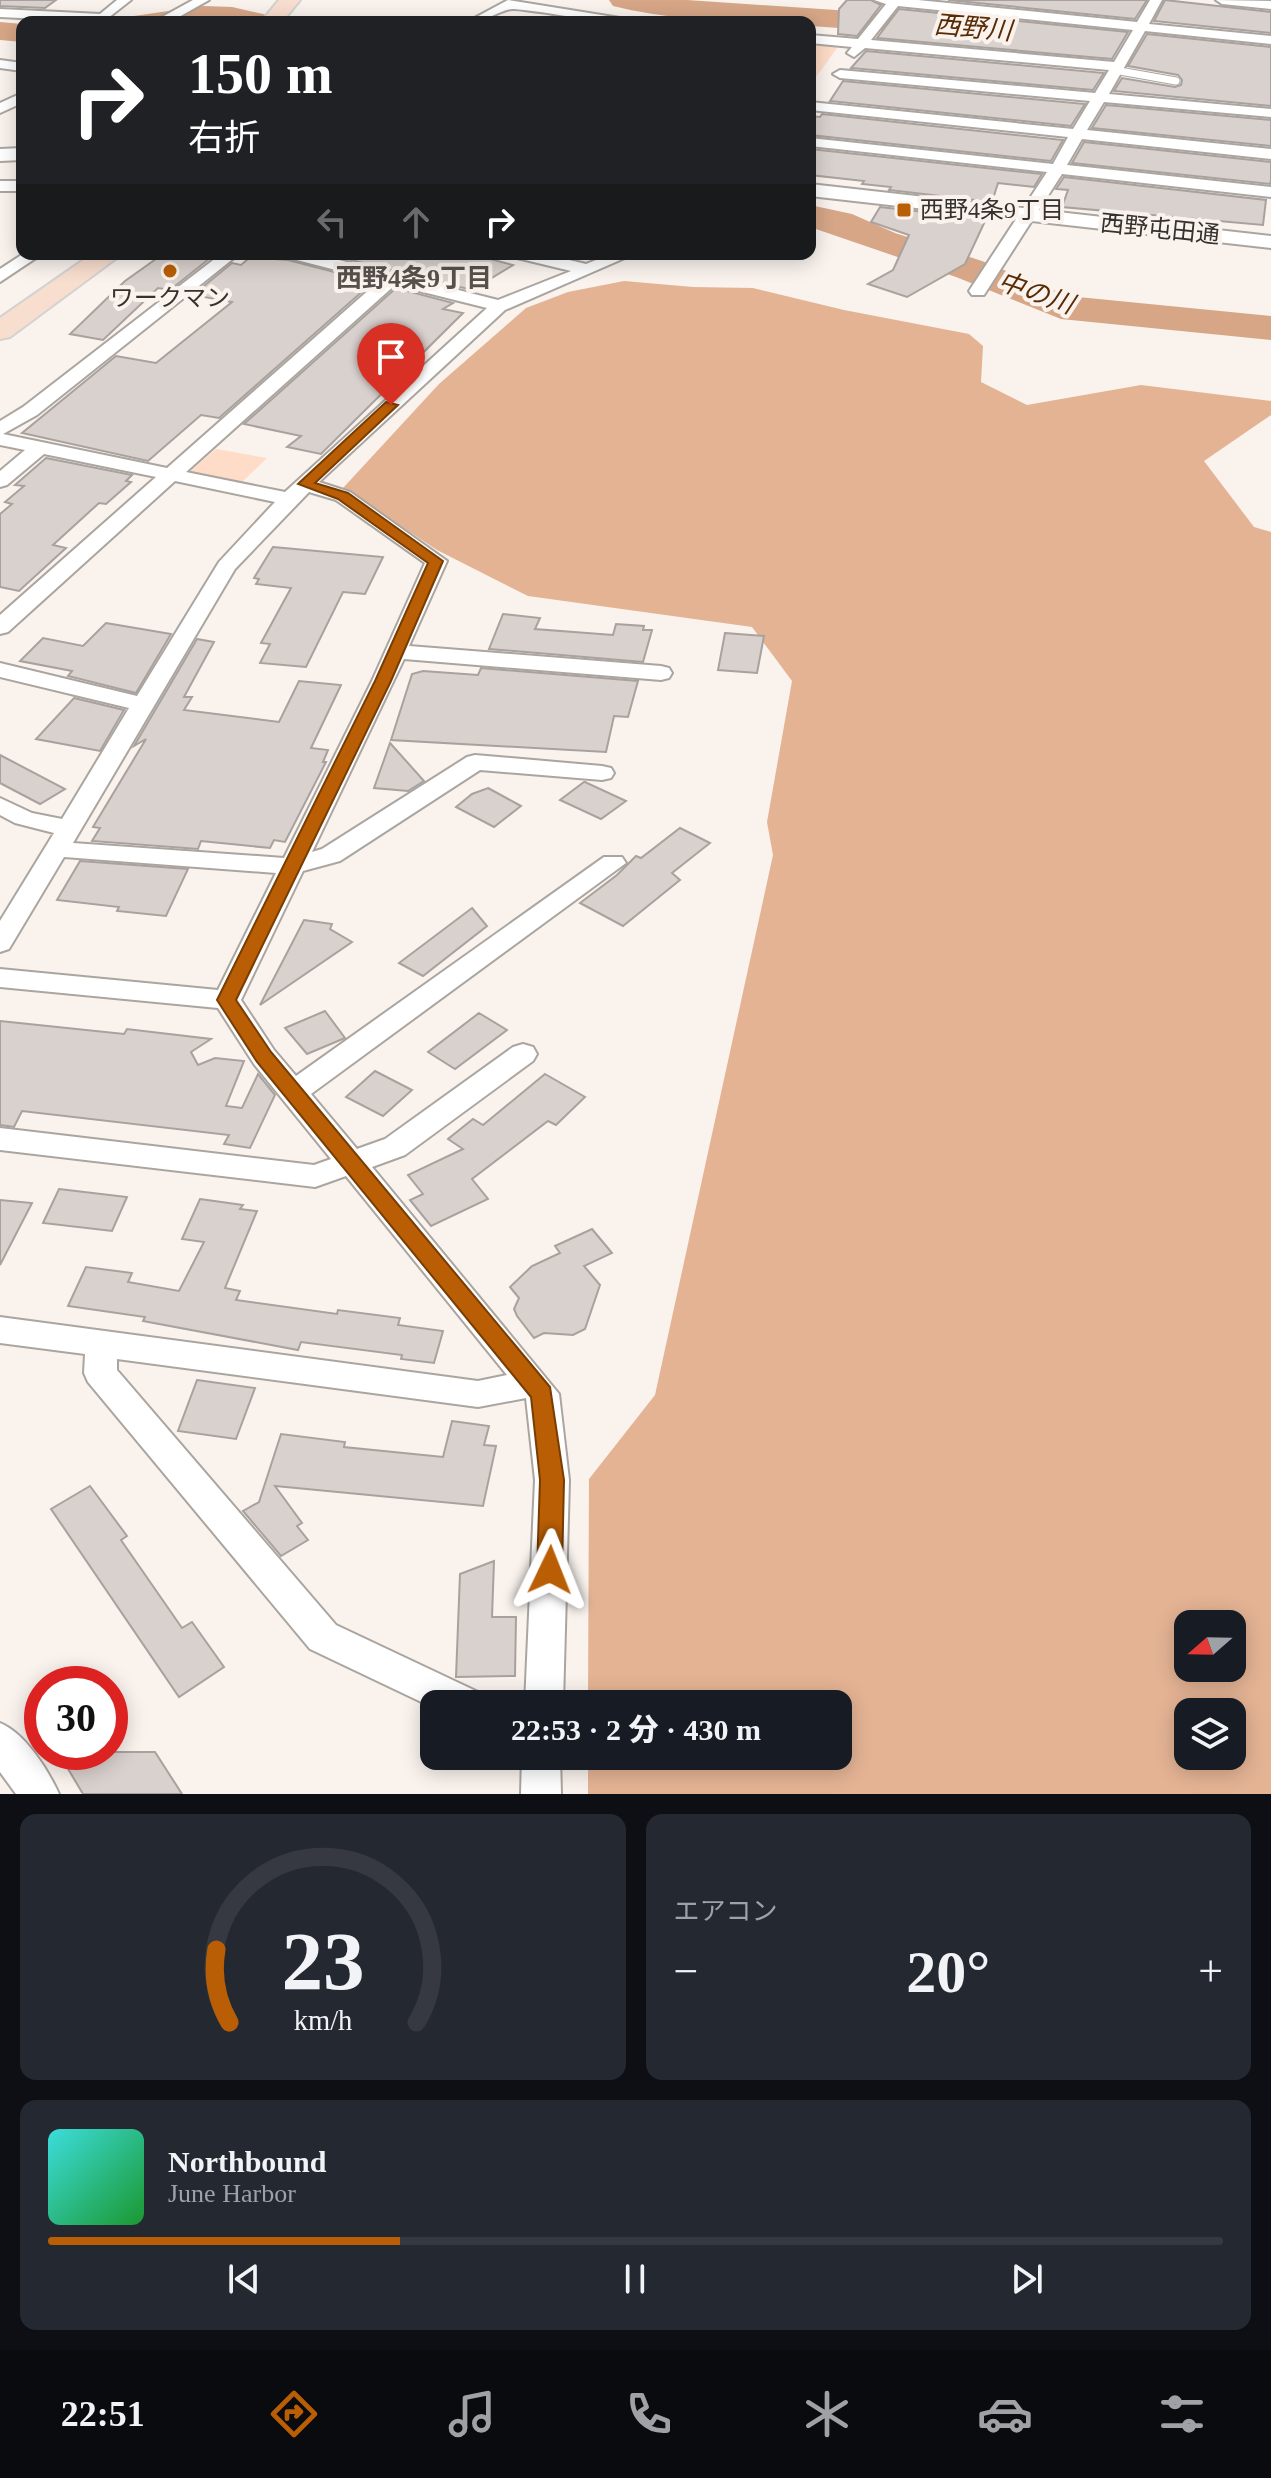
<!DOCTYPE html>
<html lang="ja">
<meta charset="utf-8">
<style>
body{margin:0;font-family:"Times New Roman","Noto Sans JP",serif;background:#242831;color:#f1f3f6;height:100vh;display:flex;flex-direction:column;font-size:30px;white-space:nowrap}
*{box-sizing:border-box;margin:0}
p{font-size:26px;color:#9ea1a6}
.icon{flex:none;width:44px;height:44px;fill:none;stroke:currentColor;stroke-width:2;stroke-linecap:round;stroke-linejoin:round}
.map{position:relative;height:1794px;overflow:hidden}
.side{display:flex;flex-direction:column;gap:20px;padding:20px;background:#0d0f14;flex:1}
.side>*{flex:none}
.banner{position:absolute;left:16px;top:16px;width:800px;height:244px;border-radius:16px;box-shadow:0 4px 20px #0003;background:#202124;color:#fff;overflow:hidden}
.needle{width:52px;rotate:250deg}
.tools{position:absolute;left:1174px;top:1610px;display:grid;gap:16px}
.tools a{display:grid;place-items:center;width:72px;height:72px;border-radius:16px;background:#171b24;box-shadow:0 4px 20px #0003;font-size:40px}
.speed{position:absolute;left:24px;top:1666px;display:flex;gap:16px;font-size:40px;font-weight:700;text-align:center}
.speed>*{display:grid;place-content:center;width:104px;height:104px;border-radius:50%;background:#171b24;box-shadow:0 4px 20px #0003;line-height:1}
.speed .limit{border:12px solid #d22;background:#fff;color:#111}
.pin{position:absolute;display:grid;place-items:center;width:68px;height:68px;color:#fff;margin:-82px -34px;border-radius:50% 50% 50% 0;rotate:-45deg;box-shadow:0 0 8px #0007}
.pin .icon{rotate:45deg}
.me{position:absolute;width:88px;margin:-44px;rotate:2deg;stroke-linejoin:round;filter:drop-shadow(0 0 6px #0008)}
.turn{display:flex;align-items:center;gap:28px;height:168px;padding:0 40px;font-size:36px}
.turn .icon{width:104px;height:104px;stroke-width:2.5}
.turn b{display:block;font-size:56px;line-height:68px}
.lanes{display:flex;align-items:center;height:76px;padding:0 40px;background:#0003;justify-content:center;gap:40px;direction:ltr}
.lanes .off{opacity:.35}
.big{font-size:60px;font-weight:800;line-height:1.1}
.side .widget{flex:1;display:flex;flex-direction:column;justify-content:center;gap:12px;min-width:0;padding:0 28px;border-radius:16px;background:#242831}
.side .dial{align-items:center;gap:0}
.dial svg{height:208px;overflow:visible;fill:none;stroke:#363941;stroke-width:7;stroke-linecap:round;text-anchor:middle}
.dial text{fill:#f1f3f6;stroke:none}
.song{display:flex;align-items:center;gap:24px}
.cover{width:96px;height:96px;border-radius:12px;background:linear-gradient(135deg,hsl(180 70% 55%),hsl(130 70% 35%))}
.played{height:8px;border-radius:4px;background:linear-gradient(90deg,#b95e05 30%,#363941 30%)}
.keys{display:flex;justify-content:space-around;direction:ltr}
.heat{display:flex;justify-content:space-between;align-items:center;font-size:44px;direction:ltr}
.side .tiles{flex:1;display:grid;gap:20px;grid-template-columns:1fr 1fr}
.widget:last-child{grid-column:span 2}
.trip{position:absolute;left:420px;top:1690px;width:432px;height:80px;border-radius:16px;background:#171b24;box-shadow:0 4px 20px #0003;font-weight:800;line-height:80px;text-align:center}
.menu{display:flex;height:128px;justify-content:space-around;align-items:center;background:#090b0e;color:#9ea1a6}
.menu .icon{width:56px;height:56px}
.menu .current{color:#b95e05}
.menu b{font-size:36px;color:#f1f3f6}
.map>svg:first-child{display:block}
</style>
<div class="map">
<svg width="1271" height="1794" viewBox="0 0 1271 1794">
<rect width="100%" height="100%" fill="#f9f2ed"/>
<g fill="#fedcc7">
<path d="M810,43L833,45L837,48L811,84Z"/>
<path d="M216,449L267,458L241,483L189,472Z"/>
</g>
<path fill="#e4b394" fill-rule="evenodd" d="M624,281L693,287L753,288L844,310L969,334L983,346L981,382L1027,405L1141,385L1271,401V415L1204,461L1254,527L1271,532V1794H588V1756H838V1704H588L589,1479L655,1395L773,855L767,822L792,681L752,627L528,596L437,550L343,488L439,384L526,308L568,292ZM1188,1624H1232V1668H1188ZM1188,1712H1232V1756H1188Z"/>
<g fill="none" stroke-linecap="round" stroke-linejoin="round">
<g fill="#d6a687" fill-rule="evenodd">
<path d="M609,0H687L969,19L979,22L984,28L979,34L969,37L810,26V22C745,22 677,22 613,6Z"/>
<path d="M203,6L232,7L272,16L277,22H129L134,16Z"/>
<path d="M0,22L22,24V42L0,40Z"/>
<path d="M810,205L852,214L895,233L982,261L1068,296L1271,316V340L1061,319L956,277L810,227Z"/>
</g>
</g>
<g fill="#d9d1cd" stroke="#a8a19d" stroke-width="2">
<path d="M0,0H56L45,8L0,6Z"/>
<path d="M847,0H871L881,5L857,36L838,34L839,9Z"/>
<path d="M948,0H1147L1135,19Z"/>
<path d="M1165,0L1271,12V33L1154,21Z"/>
<path d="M899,9L1128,32L1112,59L877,38Z"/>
<path d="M1147,34L1271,47V106L1114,91L1122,78L1175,87L1181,85L1182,80L1178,75L1128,66Z"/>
<path d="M866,51L1104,73L1093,90L851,68Z"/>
<path d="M843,81L1085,104L1071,126L830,101Z"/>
<path d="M1106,105L1271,120V146L1092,128Z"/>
<path d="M822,114L1063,140L1051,161L810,135V116L820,117Z"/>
<path d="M1084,142L1271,162V180L1270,184L1072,163Z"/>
<path d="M810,149L1042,174L1034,187L998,183L992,202L889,190L891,187L862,184L864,181L810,175Z"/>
<path d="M1064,177L1266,200L1263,225L1062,207L1068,190L1056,189Z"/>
<path d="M880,207L986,219L965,264L907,297L868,284L893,270L909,235L871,222Z"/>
<path d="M163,254H192L190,256L209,259L170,290L158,288L103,340L70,334L125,281Z"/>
<path d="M327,254H471L513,265L472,290Z"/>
<path d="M261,258L288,260L373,282L219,418L201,415L148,461L22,433L116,356L156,363L232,302L193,295L232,263L241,265L248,259Z"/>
<path d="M396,288L453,303L443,309L463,313L321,454L287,447L301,436L244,424Z"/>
<path d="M46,458L132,475L126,481L131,482L106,504L99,503L53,545L66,548L19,591L0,587V514L12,504L5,502L24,486L15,485Z"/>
<path d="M273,547L383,557L365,594L343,592L306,667L260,663L270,644L261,643L291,588L256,584L259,579L254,578Z"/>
<path d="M503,614L540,618L535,629L613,635L616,624L644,626L643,630H652L643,662L489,649Z"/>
<path d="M106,623L171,634L136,693L68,676L72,671L20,661L43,638L83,646Z"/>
<path d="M725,633L764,636L757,673L718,670Z"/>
<path d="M197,639L214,642L184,697H192L184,710L279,722L299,681L341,685L311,748L328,750L323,762H326L285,842L274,840L270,848L201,841L198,849L92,841L100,828L93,827L146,739L134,746Z"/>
<path d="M481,668L638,681L628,717L614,716L606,752L391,740L412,674L423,671L478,675Z"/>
<path d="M74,698L124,710L100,751L36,739Z"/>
<path d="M390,743L424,781L408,791L374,788Z"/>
<path d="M0,755L65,789L40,804L0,783Z"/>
<path d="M584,782H585L626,801L601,819L560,800Z"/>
<path d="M488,788L521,806L494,827L456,807L472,794Z"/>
<path d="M680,828L710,843L672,873L680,880L623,926L580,903L617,875L636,856L641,858Z"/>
<path d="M80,861L188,869L166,916L117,911L119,907L57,900Z"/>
<path d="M472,908L487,926L423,976L399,963Z"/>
<path d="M304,920L332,924L330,929L352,942L260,1005Z"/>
<path d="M325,1011L345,1038L307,1054L285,1028Z"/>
<path d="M479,1013L507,1030L455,1069L428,1052Z"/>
<path d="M0,1021L124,1034L127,1029L211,1039L191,1052L198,1065L215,1058L244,1061L226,1106L242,1108L258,1074L275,1095L250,1148L224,1144L229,1135L22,1111L14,1127L0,1125Z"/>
<path d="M375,1071L412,1090L383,1116L346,1097Z"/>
<path d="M545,1074L585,1097L556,1125L548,1121L472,1179L488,1199L431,1226L410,1200L423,1194L408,1175L463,1149L448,1139L473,1119L483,1125Z"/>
<path d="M59,1189L127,1197L112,1231L43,1223Z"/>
<path d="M200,1199L243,1205L240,1209L257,1211L225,1288L240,1291L236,1300L337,1314L338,1310L400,1318L398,1325L443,1331L434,1363L401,1359L402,1355L301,1342L298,1350L143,1321L145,1317L68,1306L86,1267L132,1273L128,1282L179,1291L204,1242L182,1239Z"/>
<path d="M0,1200L32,1203L0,1265Z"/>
<path d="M592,1229L612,1253L584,1266L600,1285L585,1329L573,1335L544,1333L534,1338L517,1316L514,1309L519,1298L510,1287L532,1266L560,1253L555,1246Z"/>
<path d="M197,1380L255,1388L236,1439L178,1431Z"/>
<path d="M452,1421L489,1426L484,1445L496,1446L483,1506L275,1486L302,1523L297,1526L308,1540L281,1556L243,1511L259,1502L281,1434L345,1442L344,1447L443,1457Z"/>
<path d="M90,1486L127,1536L121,1540L182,1628L192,1622L224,1667L179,1697L51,1509Z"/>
<path d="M494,1561L492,1617H516L515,1676L456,1677L460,1574Z"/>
<path d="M58,1752H155L182,1794H83Z"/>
</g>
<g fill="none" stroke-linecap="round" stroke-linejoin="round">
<g stroke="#aba5a0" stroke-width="9">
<path id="service" d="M1114,70L1176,81"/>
</g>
<g stroke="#aba5a0" stroke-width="4">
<g id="minor">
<path d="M117,0H131L103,22L0,17V9L100,14Z"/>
<path d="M193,0H209L170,22H153Z"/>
<path d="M508,0L620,18L627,22C588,22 552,12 514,9C502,8 488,22 467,22Z"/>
<path d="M874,0H918L1137,22L1150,0H1162L1149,24L1271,36V44L1145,31L1109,94L1271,109V117L1104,102L1087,130L1271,149V159L1082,139L1067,165L1271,187V197L1062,174L984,295H972L969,291L1047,172L810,146V138L1053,164L1068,137L810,110V102L1073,129L1090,101L840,78L833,74L840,70L1095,93L1109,70L865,48L854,57L847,53L852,47L810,43V35L858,39L886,4ZM898,6L1133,30L1114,62L871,40Z"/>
<path d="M1216,0L1271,1V9L1222,4Z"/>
<path d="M0,60L22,63V71L0,68Z"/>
<path d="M22,93V103L0,113V103Z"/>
<rect x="0" y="181" width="22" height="10"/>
<path d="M23,254H42L0,282V269Z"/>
<path d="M221,254H239L37,415L3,434L167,468L379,281L289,258L287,254H315L498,300L571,271L517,258L515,254H544L586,264L611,254H634L505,310L319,482L350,492L447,561L409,646L661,666L669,668L672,673L669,678L661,680L404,659L312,852L322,849L467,757L475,755L602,766L611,768L614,773L611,778L602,780L480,770L340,861L303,871L241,1000L274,1050L296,1076L604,857H622L626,863L311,1094L357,1149L385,1139L513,1047L523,1044L533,1047L537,1054L533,1061L405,1155L372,1167L559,1394L569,1480L563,1704H525L535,1480L526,1398L478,1407L117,1359V1370L336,1625L478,1692L484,1704H434V1708L310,1649L88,1382L84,1373L85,1354L0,1343V1317L478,1381L507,1375L346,1176L315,1187L0,1150V1128L314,1165L331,1159L254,1064L218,1008L0,987V969L218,990L276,873L64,857L9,949L0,952V921L54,833L15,823L0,815V798L32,813L62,819L129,708L0,677V663L137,696L219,562L275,502L175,481L8,632L0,634V615L156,477L44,454L7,485L0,487V471L25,450L0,445V421L23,407ZM395,285L487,308L285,492L186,472ZM309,492L336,500L425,563L372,681L284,858L73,843L235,569Z"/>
<path d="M0,1723C25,1733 48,1770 59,1794H16L0,1772Z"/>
<path d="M522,1756H560L561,1794H521Z"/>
</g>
</g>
<g stroke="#aba5a0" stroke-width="4">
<g id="tertiary">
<path d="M22,148V160L0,161V149Z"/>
<path d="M810,184L1271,236V248L810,196Z"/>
</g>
</g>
<g stroke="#d2d2d1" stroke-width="4">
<g id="primary">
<path d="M279,0H300L282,22H261Z"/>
<path d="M92,254H122L10,337L0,339V318Z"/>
</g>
</g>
<use href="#service" stroke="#fff" stroke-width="7"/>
<use href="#minor" fill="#fff" fill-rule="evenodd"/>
<use href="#tertiary" fill="#fff" fill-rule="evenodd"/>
<use href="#primary" fill="#f8dece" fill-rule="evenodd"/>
</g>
<path fill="#b95e05" stroke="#783d03" stroke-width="2" d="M386,402L398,405L315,483L348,493L443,561L391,681L236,1000L271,1052L550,1387L564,1480L562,1570L559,1577L550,1581L541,1577L537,1570L540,1480L531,1397L257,1062L217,1000L375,681L428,563L338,499L298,484Z"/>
<g fill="#b95e05" stroke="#f9f2ed" stroke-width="3">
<rect x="896" y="202" width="16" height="16" rx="4"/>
<circle cx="170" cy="271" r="8"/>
</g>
<g text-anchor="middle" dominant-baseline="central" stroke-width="8" stroke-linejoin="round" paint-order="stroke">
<g font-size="24" fill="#34312f" stroke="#f9f2ed" text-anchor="start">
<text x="920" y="210">西野4条9丁目</text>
<text x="170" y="298" text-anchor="middle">ワークマン</text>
</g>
<g font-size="24" fill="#34312f" stroke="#f9f2ed">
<text transform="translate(1160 229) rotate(6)">西野屯田通</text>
</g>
<g font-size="26" font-style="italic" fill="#582b05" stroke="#f9f2ed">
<text transform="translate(973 28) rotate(5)">西野川</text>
<text transform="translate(1036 293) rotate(19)">中の川</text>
</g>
<g font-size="26" font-weight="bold" fill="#57514d" stroke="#f9f2ed">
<text x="414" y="278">西野4条9丁目</text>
</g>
</g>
</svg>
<div class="tools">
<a><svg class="needle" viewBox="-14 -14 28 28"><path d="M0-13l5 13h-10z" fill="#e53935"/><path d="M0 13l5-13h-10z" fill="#9ea1a6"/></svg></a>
<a><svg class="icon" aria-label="layers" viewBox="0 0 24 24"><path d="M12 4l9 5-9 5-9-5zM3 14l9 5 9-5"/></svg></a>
</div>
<div class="speed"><div class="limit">30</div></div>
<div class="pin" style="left:391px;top:405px;background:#d93025"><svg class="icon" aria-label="arrive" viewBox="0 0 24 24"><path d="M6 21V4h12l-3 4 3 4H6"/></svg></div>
<svg class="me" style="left:550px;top:1570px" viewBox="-20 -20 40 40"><path d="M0-17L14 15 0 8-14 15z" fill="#b95e05" stroke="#fff" stroke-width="4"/></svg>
<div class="trip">22:53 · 2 分 · 430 m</div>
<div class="banner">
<div class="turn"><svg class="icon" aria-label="right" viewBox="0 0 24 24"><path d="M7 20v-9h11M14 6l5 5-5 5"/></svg><div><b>150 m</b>右折</div></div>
<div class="lanes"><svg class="icon off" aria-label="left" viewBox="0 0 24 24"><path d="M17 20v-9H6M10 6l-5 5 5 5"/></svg><svg class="icon off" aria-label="ahead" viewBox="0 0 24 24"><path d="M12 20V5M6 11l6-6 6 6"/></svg><svg class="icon" aria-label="right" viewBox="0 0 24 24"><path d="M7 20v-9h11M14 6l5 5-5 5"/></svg></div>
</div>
</div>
<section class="side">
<div class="tiles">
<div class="widget dial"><svg viewBox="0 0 100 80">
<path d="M14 69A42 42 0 1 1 86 69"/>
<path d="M14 69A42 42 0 0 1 9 41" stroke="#b95e05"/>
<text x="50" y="56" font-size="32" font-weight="700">23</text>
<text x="50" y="72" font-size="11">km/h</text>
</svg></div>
<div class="widget"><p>エアコン</p>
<div class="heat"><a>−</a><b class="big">20°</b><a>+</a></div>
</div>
<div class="widget">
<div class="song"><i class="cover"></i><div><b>Northbound</b><p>June Harbor</p></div></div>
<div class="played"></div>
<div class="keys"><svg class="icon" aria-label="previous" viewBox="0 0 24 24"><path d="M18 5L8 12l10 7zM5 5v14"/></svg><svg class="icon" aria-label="pause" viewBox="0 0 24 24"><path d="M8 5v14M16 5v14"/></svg><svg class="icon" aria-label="next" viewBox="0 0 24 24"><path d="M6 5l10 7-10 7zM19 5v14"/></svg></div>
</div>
</div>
</section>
<nav class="menu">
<b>22:51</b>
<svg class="icon current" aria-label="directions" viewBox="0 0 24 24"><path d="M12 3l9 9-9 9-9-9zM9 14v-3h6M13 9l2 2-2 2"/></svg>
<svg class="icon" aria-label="music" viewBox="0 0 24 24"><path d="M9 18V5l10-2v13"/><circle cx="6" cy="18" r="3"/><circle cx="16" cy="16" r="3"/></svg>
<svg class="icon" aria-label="phone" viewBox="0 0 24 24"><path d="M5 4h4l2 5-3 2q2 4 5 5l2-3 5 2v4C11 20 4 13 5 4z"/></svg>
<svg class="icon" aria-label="climate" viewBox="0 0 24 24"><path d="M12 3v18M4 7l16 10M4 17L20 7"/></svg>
<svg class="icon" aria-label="car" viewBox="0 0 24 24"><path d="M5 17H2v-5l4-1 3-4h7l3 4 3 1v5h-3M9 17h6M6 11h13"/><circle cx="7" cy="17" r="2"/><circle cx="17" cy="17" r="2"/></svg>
<svg class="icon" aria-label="filters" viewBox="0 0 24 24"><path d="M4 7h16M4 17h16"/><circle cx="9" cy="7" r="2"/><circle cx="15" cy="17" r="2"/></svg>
</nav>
